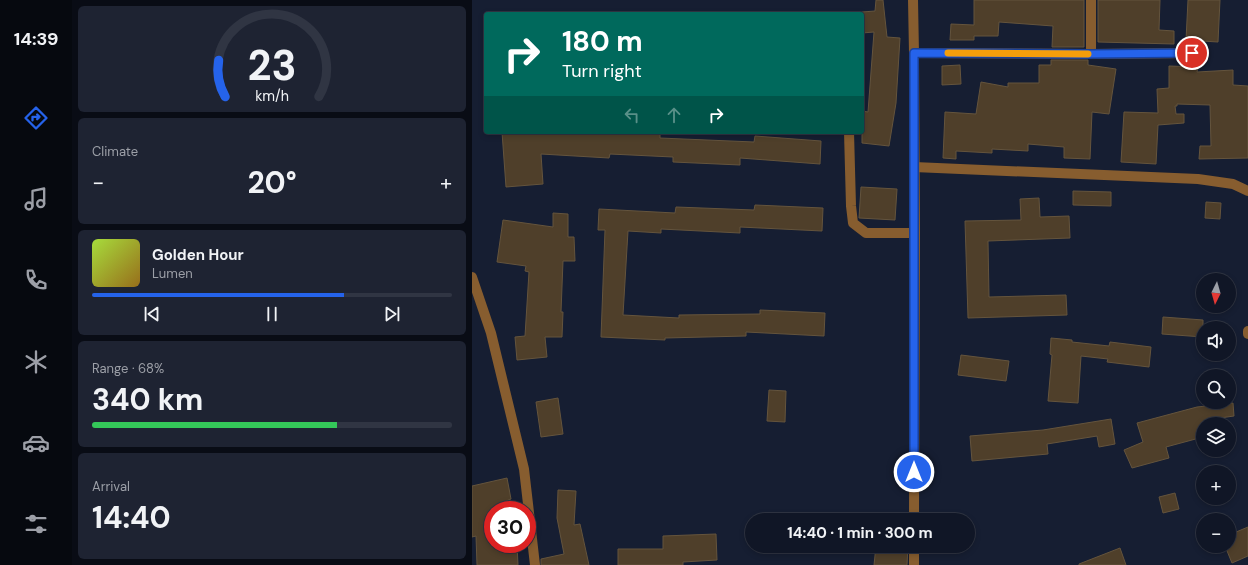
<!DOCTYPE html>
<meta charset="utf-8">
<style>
body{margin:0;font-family:"DM Sans",sans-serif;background:#1e2332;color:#f1f3f6;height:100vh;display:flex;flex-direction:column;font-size:15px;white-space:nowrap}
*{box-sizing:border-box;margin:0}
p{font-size:13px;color:#9c9fa7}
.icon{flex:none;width:22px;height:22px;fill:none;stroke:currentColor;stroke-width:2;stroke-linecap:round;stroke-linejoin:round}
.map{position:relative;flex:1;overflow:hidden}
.sheet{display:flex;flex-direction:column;gap:6px;padding:6px;background:#090c15;width:400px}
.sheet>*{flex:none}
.guide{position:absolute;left:12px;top:12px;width:380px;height:122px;border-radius:4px;box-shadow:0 2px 6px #0003,0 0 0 1px #303543;background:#00695c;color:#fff;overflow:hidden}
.needle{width:26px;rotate:185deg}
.fabs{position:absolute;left:724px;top:273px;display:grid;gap:8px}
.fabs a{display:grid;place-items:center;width:40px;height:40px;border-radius:50%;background:#101626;box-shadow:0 2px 6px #0003,0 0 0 1px #303543;font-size:20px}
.speed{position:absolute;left:12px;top:501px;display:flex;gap:8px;font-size:20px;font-weight:700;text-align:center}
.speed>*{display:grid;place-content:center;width:52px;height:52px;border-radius:50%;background:#101626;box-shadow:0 2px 6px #0003,0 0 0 1px #303543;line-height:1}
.speed .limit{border:6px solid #d22;background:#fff;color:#111}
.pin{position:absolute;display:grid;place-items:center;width:34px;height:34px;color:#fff;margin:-17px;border:2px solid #fff;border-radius:50%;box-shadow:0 1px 4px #0007}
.me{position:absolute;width:44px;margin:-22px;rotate:0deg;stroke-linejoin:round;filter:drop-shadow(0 0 3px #0008)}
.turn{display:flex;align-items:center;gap:14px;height:84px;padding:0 12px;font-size:18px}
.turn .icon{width:52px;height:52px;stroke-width:2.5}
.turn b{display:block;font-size:28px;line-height:34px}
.lanes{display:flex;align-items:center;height:38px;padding:0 12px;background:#0003;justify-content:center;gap:20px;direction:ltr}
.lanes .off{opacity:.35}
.big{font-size:30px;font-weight:700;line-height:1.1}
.sheet .widget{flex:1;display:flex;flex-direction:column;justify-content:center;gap:6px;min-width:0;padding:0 14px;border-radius:6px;background:#1e2332}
.sheet .dial{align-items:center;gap:0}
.dial svg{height:104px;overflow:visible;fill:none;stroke:#303543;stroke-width:7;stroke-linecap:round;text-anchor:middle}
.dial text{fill:#f1f3f6;stroke:none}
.song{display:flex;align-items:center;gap:12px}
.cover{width:48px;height:48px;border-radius:6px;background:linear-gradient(135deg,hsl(80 70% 55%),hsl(40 70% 35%))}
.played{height:4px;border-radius:2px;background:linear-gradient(90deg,#2563eb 70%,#303543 70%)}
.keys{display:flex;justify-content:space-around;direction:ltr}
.heat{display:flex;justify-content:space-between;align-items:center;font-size:22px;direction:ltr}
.charge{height:6px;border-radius:3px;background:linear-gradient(90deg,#34c759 68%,#303543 0)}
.trip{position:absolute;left:273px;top:513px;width:230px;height:40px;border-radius:20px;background:#101626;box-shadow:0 2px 6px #0003,0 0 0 1px #303543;font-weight:700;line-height:40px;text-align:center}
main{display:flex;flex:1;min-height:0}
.menu{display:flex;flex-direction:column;width:72px;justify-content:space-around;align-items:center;background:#06090f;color:#9c9fa7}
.menu .icon{width:28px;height:28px}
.menu .selected{color:#2563eb}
.menu b{font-size:18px;color:#f1f3f6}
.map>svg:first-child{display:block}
</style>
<main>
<nav class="menu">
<b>14:39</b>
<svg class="icon selected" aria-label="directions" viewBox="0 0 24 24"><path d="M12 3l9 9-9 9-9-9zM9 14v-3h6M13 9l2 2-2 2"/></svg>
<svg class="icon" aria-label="music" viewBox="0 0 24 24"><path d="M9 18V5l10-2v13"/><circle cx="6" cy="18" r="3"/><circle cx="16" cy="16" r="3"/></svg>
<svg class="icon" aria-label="phone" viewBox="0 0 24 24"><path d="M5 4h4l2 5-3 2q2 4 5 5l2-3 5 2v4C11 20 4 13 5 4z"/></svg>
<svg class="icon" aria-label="climate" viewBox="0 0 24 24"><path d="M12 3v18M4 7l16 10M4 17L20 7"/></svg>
<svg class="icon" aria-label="car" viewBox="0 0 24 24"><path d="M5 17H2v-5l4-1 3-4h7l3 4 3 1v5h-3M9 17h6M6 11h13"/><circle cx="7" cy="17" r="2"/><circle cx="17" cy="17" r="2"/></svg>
<svg class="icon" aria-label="filters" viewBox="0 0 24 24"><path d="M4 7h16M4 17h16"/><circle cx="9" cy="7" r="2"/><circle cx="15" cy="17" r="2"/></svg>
</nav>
<section class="sheet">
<div class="widget dial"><svg viewBox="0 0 100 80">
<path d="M14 69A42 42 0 1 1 86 69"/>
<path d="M14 69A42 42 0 0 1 9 41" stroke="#2563eb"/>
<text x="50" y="56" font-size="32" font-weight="700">23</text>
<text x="50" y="72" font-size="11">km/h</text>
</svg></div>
<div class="widget"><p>Climate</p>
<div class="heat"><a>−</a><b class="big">20°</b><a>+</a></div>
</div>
<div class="widget">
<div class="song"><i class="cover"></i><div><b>Golden Hour</b><p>Lumen</p></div></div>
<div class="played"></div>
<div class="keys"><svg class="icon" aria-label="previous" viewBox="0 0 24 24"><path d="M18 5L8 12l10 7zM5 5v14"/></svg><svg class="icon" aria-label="pause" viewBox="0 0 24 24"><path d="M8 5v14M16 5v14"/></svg><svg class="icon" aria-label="next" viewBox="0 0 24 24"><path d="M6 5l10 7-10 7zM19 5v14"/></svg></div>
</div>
<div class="widget"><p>Range · 68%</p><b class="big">340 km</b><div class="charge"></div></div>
<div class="widget"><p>Arrival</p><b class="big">14:40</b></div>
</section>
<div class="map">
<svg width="776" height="565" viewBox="0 0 776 565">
<rect width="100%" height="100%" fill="#161e32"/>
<g fill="#4f3f2a" stroke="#64543d">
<path d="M404,0H411L415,37L428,38L424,103L417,146L390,143V111L396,112L402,32L390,33V12L403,11Z"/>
<path d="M502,0H612V47H580L581,26L527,22L526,36H502V40H478L479,24L502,25Z"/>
<path d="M626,0H688L687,30L702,31V44L626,42Z"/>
<path d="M716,0H748L746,42L714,40Z"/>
<path d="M579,60H616V65L644,69L637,114L620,112L618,159L592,158V147L556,144V151L520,149V153L484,151V159L471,158L473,112L504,114L509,82L536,87V83H567V65H579Z"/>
<path d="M488,65L489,84L470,85V66Z"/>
<path d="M697,66L726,67L725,72L761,70V85L776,86V158L727,159L728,146H739L738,105L705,104V106H703L704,114H712V123L686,125L684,164L649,162L652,112L686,113L685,89L697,88Z"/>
<path d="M30,132H188V138L282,142L283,136L349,141L348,164L268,158V165L201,162V157L138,154L137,158L69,154L71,184L34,187Z"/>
<path d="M389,187L425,189L423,220L387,218Z"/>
<path d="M601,191L639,192V206L601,205Z"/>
<path d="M567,198L568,217L597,216L598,238L516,241L517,297L594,295L595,315L496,318L493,221L549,220L548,199Z"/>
<path d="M734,202L749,203L748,219L733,218Z"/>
<path d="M283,205L351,208L350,231L268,227V233L189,229V233L156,231L151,315L207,318V315L288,314V310L353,313L352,336L274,332V336L193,338V340L129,337L133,230H126L127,209L203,213L204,207L282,210Z"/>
<path d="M81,213L96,214V237H102L103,261H91L89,312H91L90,337H73L75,357L45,360L43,337L53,336L57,272L53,271L54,266L25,262L31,220L81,227Z"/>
<path d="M691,317L731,320V337L690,334Z"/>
<path d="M579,338L600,340V342L637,346L638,342L679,347L677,367L635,362L636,359L609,356L606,403L576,401L580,355L578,354Z"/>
<path d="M489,355L537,361L534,381L486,375Z"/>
<path d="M297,390L314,391L313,422L295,421Z"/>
<path d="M86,398L91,434L69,437L64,402Z"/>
<path d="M761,403L762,416L734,420L735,424H731V437L694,447L697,458L660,468L652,450L671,442L665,423L725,407Z"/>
<path d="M639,419L643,444L627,447L625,436L575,444L576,454L500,461L498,436L571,430Z"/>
<path d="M35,478L39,499L34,501L35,510H21V544H45L46,565H5L4,536L0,537V486Z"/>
<path d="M86,490L104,491L102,525L108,524L117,565H69V559L92,554L85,518Z"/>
<path d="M703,493L707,509L691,513L687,497Z"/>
<path d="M776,527V556L760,563L753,546H757V535Z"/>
<path d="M244,534L245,560L211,562V565H146V549H191V536Z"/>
<path d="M404,546H436L435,565H402Z"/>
<path d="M648,548L654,565H607V564Z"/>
</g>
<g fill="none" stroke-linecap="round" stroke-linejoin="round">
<g stroke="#875d2f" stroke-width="10">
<path d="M441,0L442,53L443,233L442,520"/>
<path d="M619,0V54"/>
<path d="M442,53L619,54L720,53"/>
<path d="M377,132L379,206L381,223L394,233H443"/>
<path d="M442,167L726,179L761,184L776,191"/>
<path d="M0,277L19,333L52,469L63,565"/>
<path d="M776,331V334"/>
<path d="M442,565V546"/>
</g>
</g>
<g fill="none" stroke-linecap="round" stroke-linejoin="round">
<g stroke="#184099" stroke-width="10">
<path id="route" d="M442,472V53L619,54L720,53"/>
</g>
<use href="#route" stroke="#2563eb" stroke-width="7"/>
<path stroke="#f59e0b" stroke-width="7" d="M476,53L616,54"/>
</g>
</svg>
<div class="fabs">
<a><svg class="needle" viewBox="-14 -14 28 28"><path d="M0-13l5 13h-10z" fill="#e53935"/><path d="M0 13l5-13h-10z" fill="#9c9fa7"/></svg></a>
<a><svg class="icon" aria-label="sound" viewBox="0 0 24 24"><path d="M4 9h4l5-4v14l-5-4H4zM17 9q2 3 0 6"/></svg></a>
<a><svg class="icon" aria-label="search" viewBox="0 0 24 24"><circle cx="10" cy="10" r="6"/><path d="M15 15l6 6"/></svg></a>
<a><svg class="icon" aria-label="layers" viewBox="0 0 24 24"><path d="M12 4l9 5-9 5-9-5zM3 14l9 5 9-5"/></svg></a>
<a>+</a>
<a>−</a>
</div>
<div class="speed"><div class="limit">30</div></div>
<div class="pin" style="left:720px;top:53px;background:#d93025"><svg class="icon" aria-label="arrive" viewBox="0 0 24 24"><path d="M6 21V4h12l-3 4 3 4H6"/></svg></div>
<svg class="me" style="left:442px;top:472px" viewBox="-20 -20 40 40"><circle r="17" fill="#2563eb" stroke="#fff" stroke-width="3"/><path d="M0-11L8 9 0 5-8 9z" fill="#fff"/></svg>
<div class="trip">14:40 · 1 min · 300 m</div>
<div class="guide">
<div class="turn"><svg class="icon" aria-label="right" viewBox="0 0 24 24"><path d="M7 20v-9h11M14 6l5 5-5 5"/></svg><div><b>180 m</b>Turn right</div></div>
<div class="lanes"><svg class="icon off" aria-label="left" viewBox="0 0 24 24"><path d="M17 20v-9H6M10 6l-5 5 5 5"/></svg><svg class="icon off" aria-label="ahead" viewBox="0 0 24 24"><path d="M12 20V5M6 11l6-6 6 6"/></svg><svg class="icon" aria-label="right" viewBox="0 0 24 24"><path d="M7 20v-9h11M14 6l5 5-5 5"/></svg></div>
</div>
</div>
</main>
